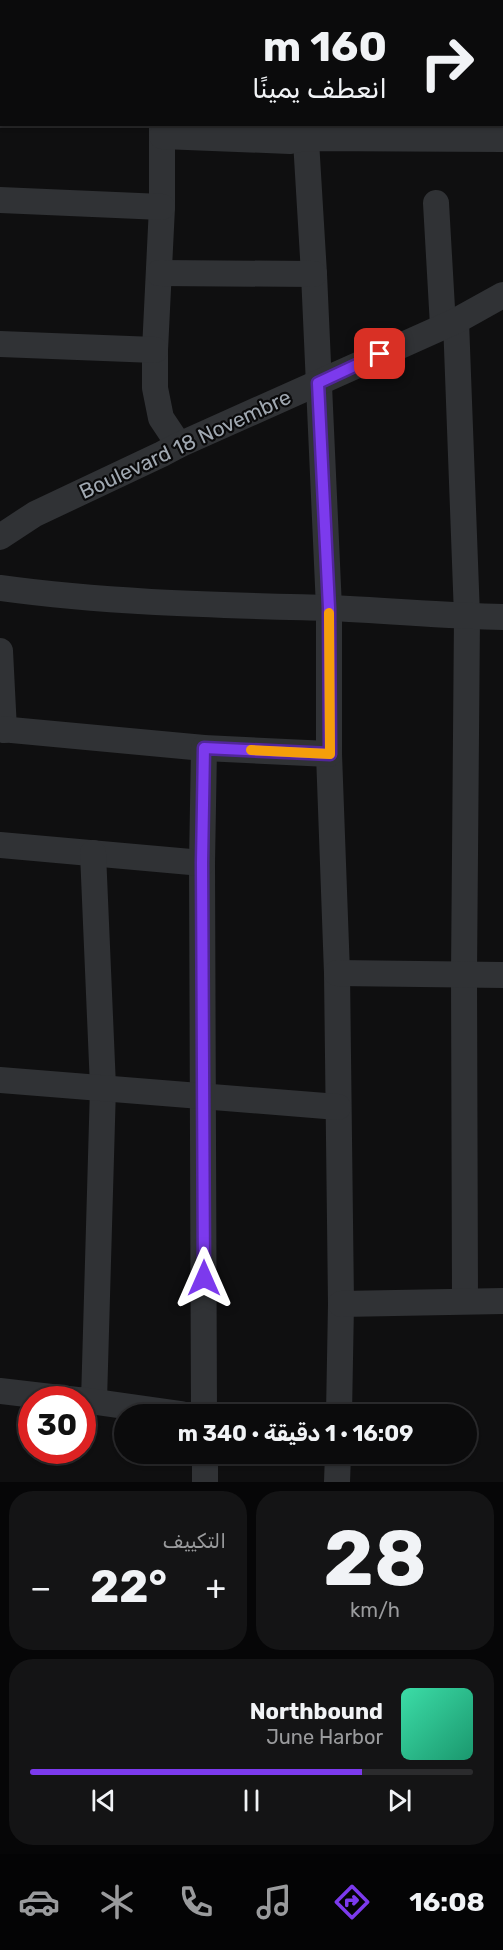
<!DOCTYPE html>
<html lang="ar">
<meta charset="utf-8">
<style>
body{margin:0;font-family:Rubik,Vazirmatn,sans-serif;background:#141415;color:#f1f3f6;direction:rtl;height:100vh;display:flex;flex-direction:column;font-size:22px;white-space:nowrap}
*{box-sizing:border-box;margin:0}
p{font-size:20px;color:#9a9b9d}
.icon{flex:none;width:33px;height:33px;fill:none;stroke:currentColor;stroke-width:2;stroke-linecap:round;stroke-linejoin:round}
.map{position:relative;height:1482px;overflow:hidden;direction:ltr}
.details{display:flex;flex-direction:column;gap:9px;padding:9px;background:#060607;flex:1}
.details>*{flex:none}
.banner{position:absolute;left:0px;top:0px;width:504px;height:126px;box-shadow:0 2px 4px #0004,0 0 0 2px #2b2b2d;direction:rtl;background:#0b0b0c;color:#f1f3f6;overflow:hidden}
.speed{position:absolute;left:18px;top:1386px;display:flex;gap:12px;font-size:30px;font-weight:700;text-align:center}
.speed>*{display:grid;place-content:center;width:78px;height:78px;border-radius:50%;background:#0b0b0c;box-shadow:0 2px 4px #0004,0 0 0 2px #2b2b2d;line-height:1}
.speed .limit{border:9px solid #d22;background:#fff;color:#111}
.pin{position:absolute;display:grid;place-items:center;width:51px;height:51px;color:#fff;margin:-26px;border-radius:12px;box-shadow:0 3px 9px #0006}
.me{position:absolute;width:66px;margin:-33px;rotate:0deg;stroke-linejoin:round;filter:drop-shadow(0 0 4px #0008)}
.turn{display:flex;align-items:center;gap:21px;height:126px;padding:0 18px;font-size:27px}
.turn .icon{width:78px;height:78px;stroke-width:2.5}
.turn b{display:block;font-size:42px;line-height:51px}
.big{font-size:45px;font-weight:700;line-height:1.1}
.details .tile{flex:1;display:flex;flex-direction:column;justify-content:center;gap:9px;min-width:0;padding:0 21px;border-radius:24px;background:#141415}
.details .dial{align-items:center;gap:0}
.dial b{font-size:78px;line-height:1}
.song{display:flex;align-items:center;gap:18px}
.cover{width:72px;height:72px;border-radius:9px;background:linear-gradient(135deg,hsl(160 70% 55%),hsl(160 70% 35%))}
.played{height:6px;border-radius:3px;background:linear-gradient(90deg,#7c3aed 75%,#2b2b2d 75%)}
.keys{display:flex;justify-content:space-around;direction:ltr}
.heat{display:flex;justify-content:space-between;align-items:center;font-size:33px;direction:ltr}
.details .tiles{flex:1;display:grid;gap:9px;grid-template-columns:1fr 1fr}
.tile:last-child{grid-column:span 2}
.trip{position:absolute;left:114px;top:1404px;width:363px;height:60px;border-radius:30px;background:#0b0b0c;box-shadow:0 2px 4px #0004,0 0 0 2px #2b2b2d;font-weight:700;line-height:60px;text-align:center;direction:rtl}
.menu{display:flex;height:96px;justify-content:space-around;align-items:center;background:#040405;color:#9a9b9d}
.menu .icon{width:42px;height:42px}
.menu .on{color:#7c3aed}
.menu b{font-size:27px;color:#f1f3f6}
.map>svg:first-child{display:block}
</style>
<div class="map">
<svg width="503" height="1482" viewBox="0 0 503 1482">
<rect width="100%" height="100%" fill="#0f0f10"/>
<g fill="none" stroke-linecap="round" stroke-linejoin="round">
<g stroke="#303235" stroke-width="26">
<path d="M163,0V2"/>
<path d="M297,0V2"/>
<path d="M0,10H2"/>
<path d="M502,26H503"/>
<path d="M162,124V207L155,350V388L161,418L179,445"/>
<path d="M305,124L314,274L329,608V754L337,973L341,1304L339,1414"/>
<path d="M162,136L290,141L305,138L503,139"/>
<path d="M0,200L162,207"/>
<path d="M436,203L443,326"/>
<path d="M159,273L314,274"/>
<path d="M456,321L467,616L464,974L465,1301"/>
<path d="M0,344L155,350"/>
<path d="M0,537L35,514L162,454L179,445L456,321L503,295"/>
<path d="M0,588C108,603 217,605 326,608C385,610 444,616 503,617"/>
<path d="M0,651L4,730"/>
<path d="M0,729L204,748L329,754"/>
<path d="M204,748L202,863L204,1414"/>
<path d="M0,845L202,863"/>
<path d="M93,853L103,1087L94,1401"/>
<path d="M337,973L503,975"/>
<path d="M0,1080L338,1107"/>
<path d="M341,1304L503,1301"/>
<path d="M0,1391L77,1400"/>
<path d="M82,1400L181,1414"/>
<path d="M205,1454V1482"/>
<path d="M337,1482L338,1454"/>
</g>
</g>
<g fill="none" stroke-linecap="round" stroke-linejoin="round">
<g stroke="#51269a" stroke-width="15">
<path id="route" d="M204,1278L202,863L204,748L330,754L329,608L318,383L380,354"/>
</g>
<use href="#route" stroke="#7c3aed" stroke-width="10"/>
<path stroke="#f59e0b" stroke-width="10" d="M251,750L330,754L329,613"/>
</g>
<g text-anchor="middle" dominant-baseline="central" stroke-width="4.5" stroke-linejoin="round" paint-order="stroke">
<g font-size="21" fill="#a0a8b1" stroke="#0a0a0b">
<text transform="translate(185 444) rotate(-25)">Boulevard 18 Novembre</text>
</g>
</g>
</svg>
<div class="speed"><div class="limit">30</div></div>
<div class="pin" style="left:380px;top:354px;background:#d93025"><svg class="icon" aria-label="arrive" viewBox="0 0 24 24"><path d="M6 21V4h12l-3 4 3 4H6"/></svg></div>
<svg class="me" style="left:204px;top:1278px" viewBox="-20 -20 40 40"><path d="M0-17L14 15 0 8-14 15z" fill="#7c3aed" stroke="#fff" stroke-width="4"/></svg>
<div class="trip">16:09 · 1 دقيقة · 340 m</div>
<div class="banner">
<div class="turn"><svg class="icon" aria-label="right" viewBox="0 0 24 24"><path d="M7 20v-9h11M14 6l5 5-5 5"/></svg><div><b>160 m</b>انعطف يمينًا</div></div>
</div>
</div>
<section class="details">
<div class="tiles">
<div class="tile dial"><b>28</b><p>km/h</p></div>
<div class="tile"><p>التكييف</p>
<div class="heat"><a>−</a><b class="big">22°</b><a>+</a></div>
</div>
<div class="tile">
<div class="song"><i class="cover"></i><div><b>Northbound</b><p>June Harbor</p></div></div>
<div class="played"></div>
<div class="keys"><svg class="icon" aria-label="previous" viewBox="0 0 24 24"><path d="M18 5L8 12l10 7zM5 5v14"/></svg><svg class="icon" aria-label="pause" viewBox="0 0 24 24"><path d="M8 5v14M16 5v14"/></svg><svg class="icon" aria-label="next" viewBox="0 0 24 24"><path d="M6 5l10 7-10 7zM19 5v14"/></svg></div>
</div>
</div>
</section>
<nav class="menu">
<b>16:08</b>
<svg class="icon on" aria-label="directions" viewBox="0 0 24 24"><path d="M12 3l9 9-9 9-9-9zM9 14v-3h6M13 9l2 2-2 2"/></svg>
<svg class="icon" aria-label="music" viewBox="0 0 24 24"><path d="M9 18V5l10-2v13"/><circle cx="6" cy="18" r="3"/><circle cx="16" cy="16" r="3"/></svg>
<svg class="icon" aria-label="phone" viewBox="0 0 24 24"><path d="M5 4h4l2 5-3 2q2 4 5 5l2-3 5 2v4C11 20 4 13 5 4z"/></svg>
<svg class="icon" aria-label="climate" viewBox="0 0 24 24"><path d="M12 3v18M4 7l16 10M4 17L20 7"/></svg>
<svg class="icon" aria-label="car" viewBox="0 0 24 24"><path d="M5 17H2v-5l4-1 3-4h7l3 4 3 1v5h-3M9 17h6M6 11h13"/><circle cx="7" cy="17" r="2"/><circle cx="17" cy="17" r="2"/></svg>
</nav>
